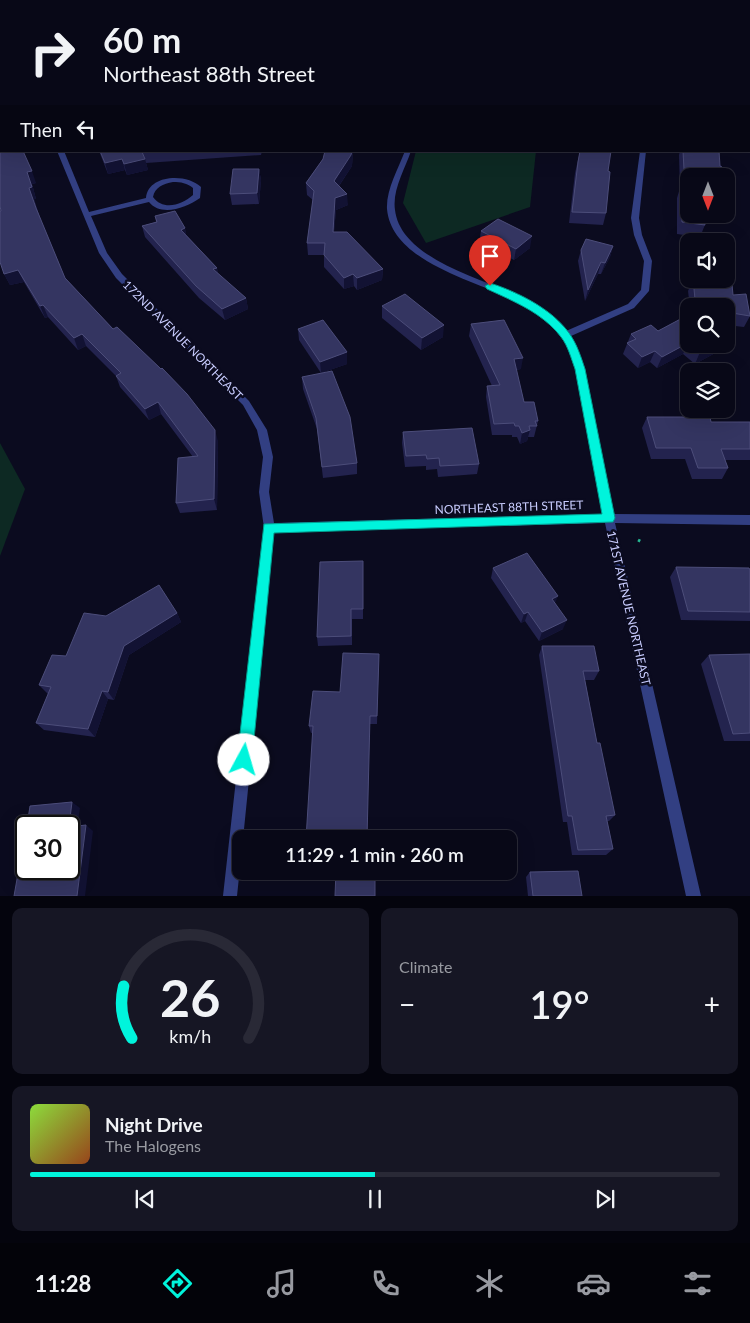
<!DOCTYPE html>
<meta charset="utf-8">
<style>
body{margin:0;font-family:Lato,sans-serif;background:#161624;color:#f1f3f6;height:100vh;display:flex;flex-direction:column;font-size:19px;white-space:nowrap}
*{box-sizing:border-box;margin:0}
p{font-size:16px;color:#989aa1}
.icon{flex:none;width:28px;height:28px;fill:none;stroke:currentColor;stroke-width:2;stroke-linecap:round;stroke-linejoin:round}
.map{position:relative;height:896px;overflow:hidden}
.drawer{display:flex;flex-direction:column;gap:12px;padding:12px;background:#04040d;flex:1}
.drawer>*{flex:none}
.banner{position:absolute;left:0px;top:0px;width:750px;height:152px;box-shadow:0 5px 20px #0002,0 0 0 1px #292936;background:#080817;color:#f1f3f6;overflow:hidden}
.needle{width:32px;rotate:180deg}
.buttons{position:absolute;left:680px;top:168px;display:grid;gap:10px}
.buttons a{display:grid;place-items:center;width:55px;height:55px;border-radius:10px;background:#080817;box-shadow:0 5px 20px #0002,0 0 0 1px #292936;font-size:25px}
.speed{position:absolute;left:15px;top:815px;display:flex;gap:10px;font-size:25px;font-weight:700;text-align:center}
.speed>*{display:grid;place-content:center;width:65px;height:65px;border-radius:50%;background:#080817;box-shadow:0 5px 20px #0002,0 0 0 1px #292936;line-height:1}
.speed .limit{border:2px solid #111;border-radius:8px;background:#fff;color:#111}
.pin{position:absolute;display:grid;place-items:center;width:42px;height:42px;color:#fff;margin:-51px -21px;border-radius:50% 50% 50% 0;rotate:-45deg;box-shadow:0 0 5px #0007}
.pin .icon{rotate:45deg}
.me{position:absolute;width:55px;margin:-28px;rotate:6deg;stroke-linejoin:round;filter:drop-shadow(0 0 4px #0008)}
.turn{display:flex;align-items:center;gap:18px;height:105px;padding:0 20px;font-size:22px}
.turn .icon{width:65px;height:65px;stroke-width:2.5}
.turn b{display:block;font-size:35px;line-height:42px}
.then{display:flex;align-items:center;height:48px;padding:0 20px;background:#0003;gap:10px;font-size:19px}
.big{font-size:38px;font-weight:600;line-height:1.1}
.drawer .card{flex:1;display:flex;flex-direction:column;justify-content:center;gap:8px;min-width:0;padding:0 18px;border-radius:10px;background:#161624}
.drawer .dial{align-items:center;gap:0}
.dial svg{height:130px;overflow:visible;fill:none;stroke:#292936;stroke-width:7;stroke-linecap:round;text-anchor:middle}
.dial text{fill:#f1f3f6;stroke:none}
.song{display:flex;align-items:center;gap:15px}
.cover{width:60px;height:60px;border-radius:8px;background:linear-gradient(135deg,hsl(90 70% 55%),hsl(20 70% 35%))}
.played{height:5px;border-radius:2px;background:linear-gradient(90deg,#00f4dc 50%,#292936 50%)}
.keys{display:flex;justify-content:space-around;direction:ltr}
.heat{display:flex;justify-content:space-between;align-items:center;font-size:28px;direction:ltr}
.drawer .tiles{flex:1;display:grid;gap:12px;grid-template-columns:1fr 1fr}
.card:last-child{grid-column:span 2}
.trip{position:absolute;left:232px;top:830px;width:285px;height:50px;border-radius:10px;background:#080817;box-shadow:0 5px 20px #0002,0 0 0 1px #292936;font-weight:600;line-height:50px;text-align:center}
.dock{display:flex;height:80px;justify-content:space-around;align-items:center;background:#030309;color:#989aa1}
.dock .icon{width:35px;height:35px}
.dock .on{color:#00f4dc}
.dock b{font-size:22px;color:#f1f3f6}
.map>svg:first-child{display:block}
</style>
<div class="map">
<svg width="750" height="896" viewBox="0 0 750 896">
<rect width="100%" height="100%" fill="#0b0b1f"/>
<g fill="#0d2923">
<path d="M357,0H670V1H356Z"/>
<path d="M416,151H536L530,207L426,243L403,203Z"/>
<path d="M0,443L25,489L0,556Z"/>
</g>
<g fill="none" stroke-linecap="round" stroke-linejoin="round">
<path stroke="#25b792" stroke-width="3" stroke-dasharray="2.5 4" stroke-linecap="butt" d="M638,540L642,542"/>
<g fill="#323f82" fill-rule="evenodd">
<path d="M52,0H58V1H53Z"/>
<path d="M57,151H64L89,212L146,198C148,174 187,173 201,187L200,198C186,208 161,217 149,202L91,216L107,253L122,274L249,401L267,430L273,457L269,492L274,523L603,514C596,479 590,444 583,409C579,387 577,359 564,340C554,326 539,314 524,305C484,282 392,265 387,209C386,190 398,169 405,151H411C405,169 392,190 395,210C401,261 489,280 528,300C542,307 556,319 566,331L628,304L641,290L644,261L634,235L631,218L640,151H646L639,218L642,235L652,261L649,291L634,308L571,336L577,347L585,369L613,514L750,515V525L615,523L701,896H686L605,523L274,532L243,839H241V858L237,896H223L264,528L259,492L263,457L257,430L243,405L116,278L99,253ZM173,182C181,182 187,183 193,188V195C182,205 163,211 153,197C155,187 163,184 173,182Z"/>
</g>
</g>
<g fill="#23234e">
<path d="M0,0L1,1V151L36,183L32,184L36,199H34L40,218L65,278L218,441L217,510L180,513L176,503L193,457L161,414L149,420L120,387L116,376L86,346L78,350L48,317L45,318L24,282L10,285L4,274L1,211Z"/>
<path d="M750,0V92L749,89V1Z"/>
<path d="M99,151H262L261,155L146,163L148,170L127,175L125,170L108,174Z"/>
<path d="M325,151H353L352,166L339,186L348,205L336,210L334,232L383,269L382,280L357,290L354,286L344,289L324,267V255H308L307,243L313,200L307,195L306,183L323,159Z"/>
<path d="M580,151L606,213L603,225L569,223L575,173Z"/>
<path d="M680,151H719L689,176L709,215L700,237L677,234V198L680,188L679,155Z"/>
<path d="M259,169L261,180L259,204L232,205L230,194Z"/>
<path d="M155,216L185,228L186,235L217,268L218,275L246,298L248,309L225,320L199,298L145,237L142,226L156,222Z"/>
<path d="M481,231L530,248L514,260L479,243Z"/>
<path d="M613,246L610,257L601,274H598L585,301L578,261L581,250Z"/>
<path d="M693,279L733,295L750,316L744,327L726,325V306H689V344L717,352L695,364L683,354L657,368L650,362L638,368L623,354L631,334L658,331L681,319L680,318V311L684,300L689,299L688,291Z"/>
<path d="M382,306L443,337L421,350L382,318Z"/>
<path d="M471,324L521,369L516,370L524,402L538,421L534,437H528L527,441L520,444L517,437H512V435H492L486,397L487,386H492L469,336Z"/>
<path d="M298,329L347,352V364L321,373L299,340Z"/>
<path d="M302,377L357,463V474L323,478L317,429L303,389Z"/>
<path d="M647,417L711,422H750V460H725L728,468L722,479H692L685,459H651L642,428Z"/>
<path d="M403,432L479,464L477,474L438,477L437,469L426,470V466L405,467L402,443Z"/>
<path d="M363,561V619H352V645L318,646L317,637Z"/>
<path d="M676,567L750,570V621L681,620L670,577Z"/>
<path d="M493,568L555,603L563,629L539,641L525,621L521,623L491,578Z"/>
<path d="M177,613L181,622L129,655L114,700L108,699L95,737L44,730L36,723L48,694L39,685L106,616Z"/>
<path d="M542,646L599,671L594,680H585L597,743L615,815L609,821H607L613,849L606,855H572L567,822H563L539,655Z"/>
<path d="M379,654L377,724H370L311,733L309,726L340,692Z"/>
<path d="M750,654V741H724L701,664L709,655Z"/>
<path d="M530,872L582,896H528L526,877Z"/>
</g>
<g fill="#121233">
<path d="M27,0H35L34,1H26Z"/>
<path d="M352,151H353L352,166L334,193V181Z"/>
<path d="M122,159L125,170L108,174L105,163Z"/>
<path d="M145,159L148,170L127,175L124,164Z"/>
<path d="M259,169L261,180L259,204L257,193Z"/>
<path d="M32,171L36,183L32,184L36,199H34L40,220L29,188L27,172Z"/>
<path d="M347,194L348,205L336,210L333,244V232L335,198Z"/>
<path d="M185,228L187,240L181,230Z"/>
<path d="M532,236L530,248L514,260L516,249Z"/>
<path d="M613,246L610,257L601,274L605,263Z"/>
<path d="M601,262L598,274L585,301L588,290Z"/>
<path d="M217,268L219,279L213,269Z"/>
<path d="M383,269L382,280L357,290V278Z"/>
<path d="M18,270L24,282L10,285L4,274Z"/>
<path d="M353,274L354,286L344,289V278Z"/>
<path d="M246,298L248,309L225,320L222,309Z"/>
<path d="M43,305L48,317L45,318L40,306Z"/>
<path d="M444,325L443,337L421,350L422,338Z"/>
<path d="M82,334L86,346L78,350L74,338Z"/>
<path d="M688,343L683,354L657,368L662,357Z"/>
<path d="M717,344H722L717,352L695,364L700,352Z"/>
<path d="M655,351L650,362L638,368L642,357Z"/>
<path d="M347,352V364L321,373L320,362Z"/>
<path d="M523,358L521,369L511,370L514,359Z"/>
<path d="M158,402L161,414L149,420L145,409Z"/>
<path d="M215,430L218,441L217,510L214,499Z"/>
<path d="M530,430L527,441L520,444L522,433Z"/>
<path d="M558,596L554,606L552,599Z"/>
<path d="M528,612L525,621L521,623L524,614Z"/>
<path d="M177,613L181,622L129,655L114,700L108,692L124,646Z"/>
<path d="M567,620L563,629L539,641L542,632Z"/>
<path d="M102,691L108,699L95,737L88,729Z"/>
<path d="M72,802L80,808L76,833L69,827V826Z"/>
<path d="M86,825L93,831L85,896H77Z"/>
</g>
<g fill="#343561" stroke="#4c4d7a">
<path d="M0,0H27L26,1H1V151H23L32,171L27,172L32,187L29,188L36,208L65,278L113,329L117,327L161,369L162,368L187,394L215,430L214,499L176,503L178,458L198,456L158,402L145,409L116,376L121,373L82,334L74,338L43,305L40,306L18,270L4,274L0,262V211H1L0,206Z"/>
<rect x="74" y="0" width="22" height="1"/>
<rect x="159" y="0" width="21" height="1"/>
<rect x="248" y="0" width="22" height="1"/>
<path d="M683,0H694L703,1H683Z"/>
<path d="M745,0H750V74L749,72V1H744Z"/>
<path d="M100,151H148L142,152L145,159L124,164L122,159L105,163Z"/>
<path d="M325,151H352L351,155L334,181L347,194L335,198L333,232H347L383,269L357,278L353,274L344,278L324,255L325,243H307L314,191L306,183L323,159Z"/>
<path d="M580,151H611L608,171L610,172L606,213L572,212L578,162Z"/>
<path d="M683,151H719L720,166L722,167V176H689V214H709V215L703,214L705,225L682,222L681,187L685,188Z"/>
<path d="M233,169H259L257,193L230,194Z"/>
<path d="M175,211L185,228L181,230L217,268L213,269L246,298L222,309L196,286L142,226L157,222L155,216Z"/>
<path d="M498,219L532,236L516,249L481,231Z"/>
<path d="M586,239L613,246L605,263L601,262L588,290L581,250Z"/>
<path d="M693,279L732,284L733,295L746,294L750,316L726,312V306H689V307H684V300L695,299Z"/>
<path d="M405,294L444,325L422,338L382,306Z"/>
<path d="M688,315L689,343H688L662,357L655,351L642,357L627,343L636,339L631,334L651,325L658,331Z"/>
<path d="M323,320L347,352L320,362L298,329Z"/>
<path d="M504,320L523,358L514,359L524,402H534L538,421H535L537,426H529L530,430L522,433L519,426H515L514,423L494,424L487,386L500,385L471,324Z"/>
<path d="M689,344H717L700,352Z"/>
<path d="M332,371L350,417L357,463L322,467L316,418L302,377Z"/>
<path d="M647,417H710L711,422H750V449H721L728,468H698L691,448H656Z"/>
<path d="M472,428L479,464L440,466L439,458L427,459L426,455L406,456L403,432Z"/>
<path d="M527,553L558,596L552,599L567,620L542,632L528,612L524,614L493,568Z"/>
<path d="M363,561V609H351V636L317,637L320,562Z"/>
<path d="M676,567L749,568L750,570V612L688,611Z"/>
<path d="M159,585L177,613L124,646L108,692L102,691L88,729L36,723L51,687L39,685L52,655L66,656L84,613L106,616Z"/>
<path d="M542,646H594L599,671H583L597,743H600L615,815L606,816L613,849L578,850L572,816H568Z"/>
<path d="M343,653L379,654L377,716H370L367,839H306L313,726H309L313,691L340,692Z"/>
<path d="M750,654V733L733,734L709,655Z"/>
<path d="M72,802L69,826H27L30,806Z"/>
<path d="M86,825L77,896H14L26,829V869H69V827Z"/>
<path d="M336,871H367V877H375V896H335Z"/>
<path d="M578,871L582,896H533L530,872Z"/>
</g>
<path fill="#00f4dc" stroke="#009f8f" d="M490,283C518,292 552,309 569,333C577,344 581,357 585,369L615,518L613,522L274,533L252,760L250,765L244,767L239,765L237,760L264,524L602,514L575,369C571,358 568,346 561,337C543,313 513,301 487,289L485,286Z"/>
<g text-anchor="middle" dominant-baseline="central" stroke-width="5" stroke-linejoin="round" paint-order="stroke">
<g font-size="12" fill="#c9cdff" stroke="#0b0b1f">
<text transform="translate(183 340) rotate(45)">172ND AVENUE NORTHEAST</text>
<text transform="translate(509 507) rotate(-2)">NORTHEAST 88TH STREET</text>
<text transform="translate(629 608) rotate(77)">171ST AVENUE NORTHEAST</text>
</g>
</g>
</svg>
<div class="buttons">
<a><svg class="needle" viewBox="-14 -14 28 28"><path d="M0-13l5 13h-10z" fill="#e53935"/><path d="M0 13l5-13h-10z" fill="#989aa1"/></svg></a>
<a><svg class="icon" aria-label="sound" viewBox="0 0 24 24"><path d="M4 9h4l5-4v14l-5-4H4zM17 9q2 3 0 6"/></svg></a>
<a><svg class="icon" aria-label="search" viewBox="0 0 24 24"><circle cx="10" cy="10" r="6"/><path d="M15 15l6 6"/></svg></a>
<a><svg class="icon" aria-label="layers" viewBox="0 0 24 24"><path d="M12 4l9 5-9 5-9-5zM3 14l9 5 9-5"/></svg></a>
</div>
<div class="speed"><div class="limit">30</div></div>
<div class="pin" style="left:490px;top:286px;background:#d93025"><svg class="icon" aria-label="arrive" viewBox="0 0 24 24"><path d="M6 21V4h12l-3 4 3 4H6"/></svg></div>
<svg class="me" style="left:244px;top:760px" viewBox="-20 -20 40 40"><circle r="19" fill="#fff"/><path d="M0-13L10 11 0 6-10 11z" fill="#00f4dc"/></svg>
<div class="trip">11:29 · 1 min · 260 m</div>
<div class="banner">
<div class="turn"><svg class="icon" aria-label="right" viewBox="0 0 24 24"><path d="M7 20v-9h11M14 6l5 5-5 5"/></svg><div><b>60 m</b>Northeast 88th Street</div></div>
<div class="then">Then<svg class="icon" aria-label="left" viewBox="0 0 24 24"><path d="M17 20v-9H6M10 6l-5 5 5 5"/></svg></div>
</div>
</div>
<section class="drawer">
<div class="tiles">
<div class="card dial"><svg viewBox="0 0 100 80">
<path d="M14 69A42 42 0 1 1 86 69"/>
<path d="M14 69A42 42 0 0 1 9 37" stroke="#00f4dc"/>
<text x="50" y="56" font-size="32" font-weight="700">26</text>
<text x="50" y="72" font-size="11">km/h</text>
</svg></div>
<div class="card"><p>Climate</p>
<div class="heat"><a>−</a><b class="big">19°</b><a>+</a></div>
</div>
<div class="card">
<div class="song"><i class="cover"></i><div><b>Night Drive</b><p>The Halogens</p></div></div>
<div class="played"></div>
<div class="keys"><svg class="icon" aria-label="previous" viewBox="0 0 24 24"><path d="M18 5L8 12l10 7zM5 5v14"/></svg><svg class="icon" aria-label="pause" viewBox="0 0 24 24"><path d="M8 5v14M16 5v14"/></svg><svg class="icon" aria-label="next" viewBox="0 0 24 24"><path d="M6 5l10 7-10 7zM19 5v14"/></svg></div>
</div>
</div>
</section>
<nav class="dock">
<b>11:28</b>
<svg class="icon on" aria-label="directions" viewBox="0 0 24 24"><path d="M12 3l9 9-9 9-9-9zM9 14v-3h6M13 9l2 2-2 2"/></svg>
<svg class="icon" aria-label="music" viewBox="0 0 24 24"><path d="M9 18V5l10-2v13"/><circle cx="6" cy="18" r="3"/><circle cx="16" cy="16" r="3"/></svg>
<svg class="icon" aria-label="phone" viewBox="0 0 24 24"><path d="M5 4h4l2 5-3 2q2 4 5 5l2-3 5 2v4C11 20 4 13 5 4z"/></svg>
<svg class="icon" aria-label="climate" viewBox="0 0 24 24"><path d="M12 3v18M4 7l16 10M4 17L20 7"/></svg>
<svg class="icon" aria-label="car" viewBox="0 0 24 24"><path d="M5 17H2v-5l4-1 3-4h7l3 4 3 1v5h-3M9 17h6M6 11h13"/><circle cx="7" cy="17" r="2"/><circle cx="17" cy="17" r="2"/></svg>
<svg class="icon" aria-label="filters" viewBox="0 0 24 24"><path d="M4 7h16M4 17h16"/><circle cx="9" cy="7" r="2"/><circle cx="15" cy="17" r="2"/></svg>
</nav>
